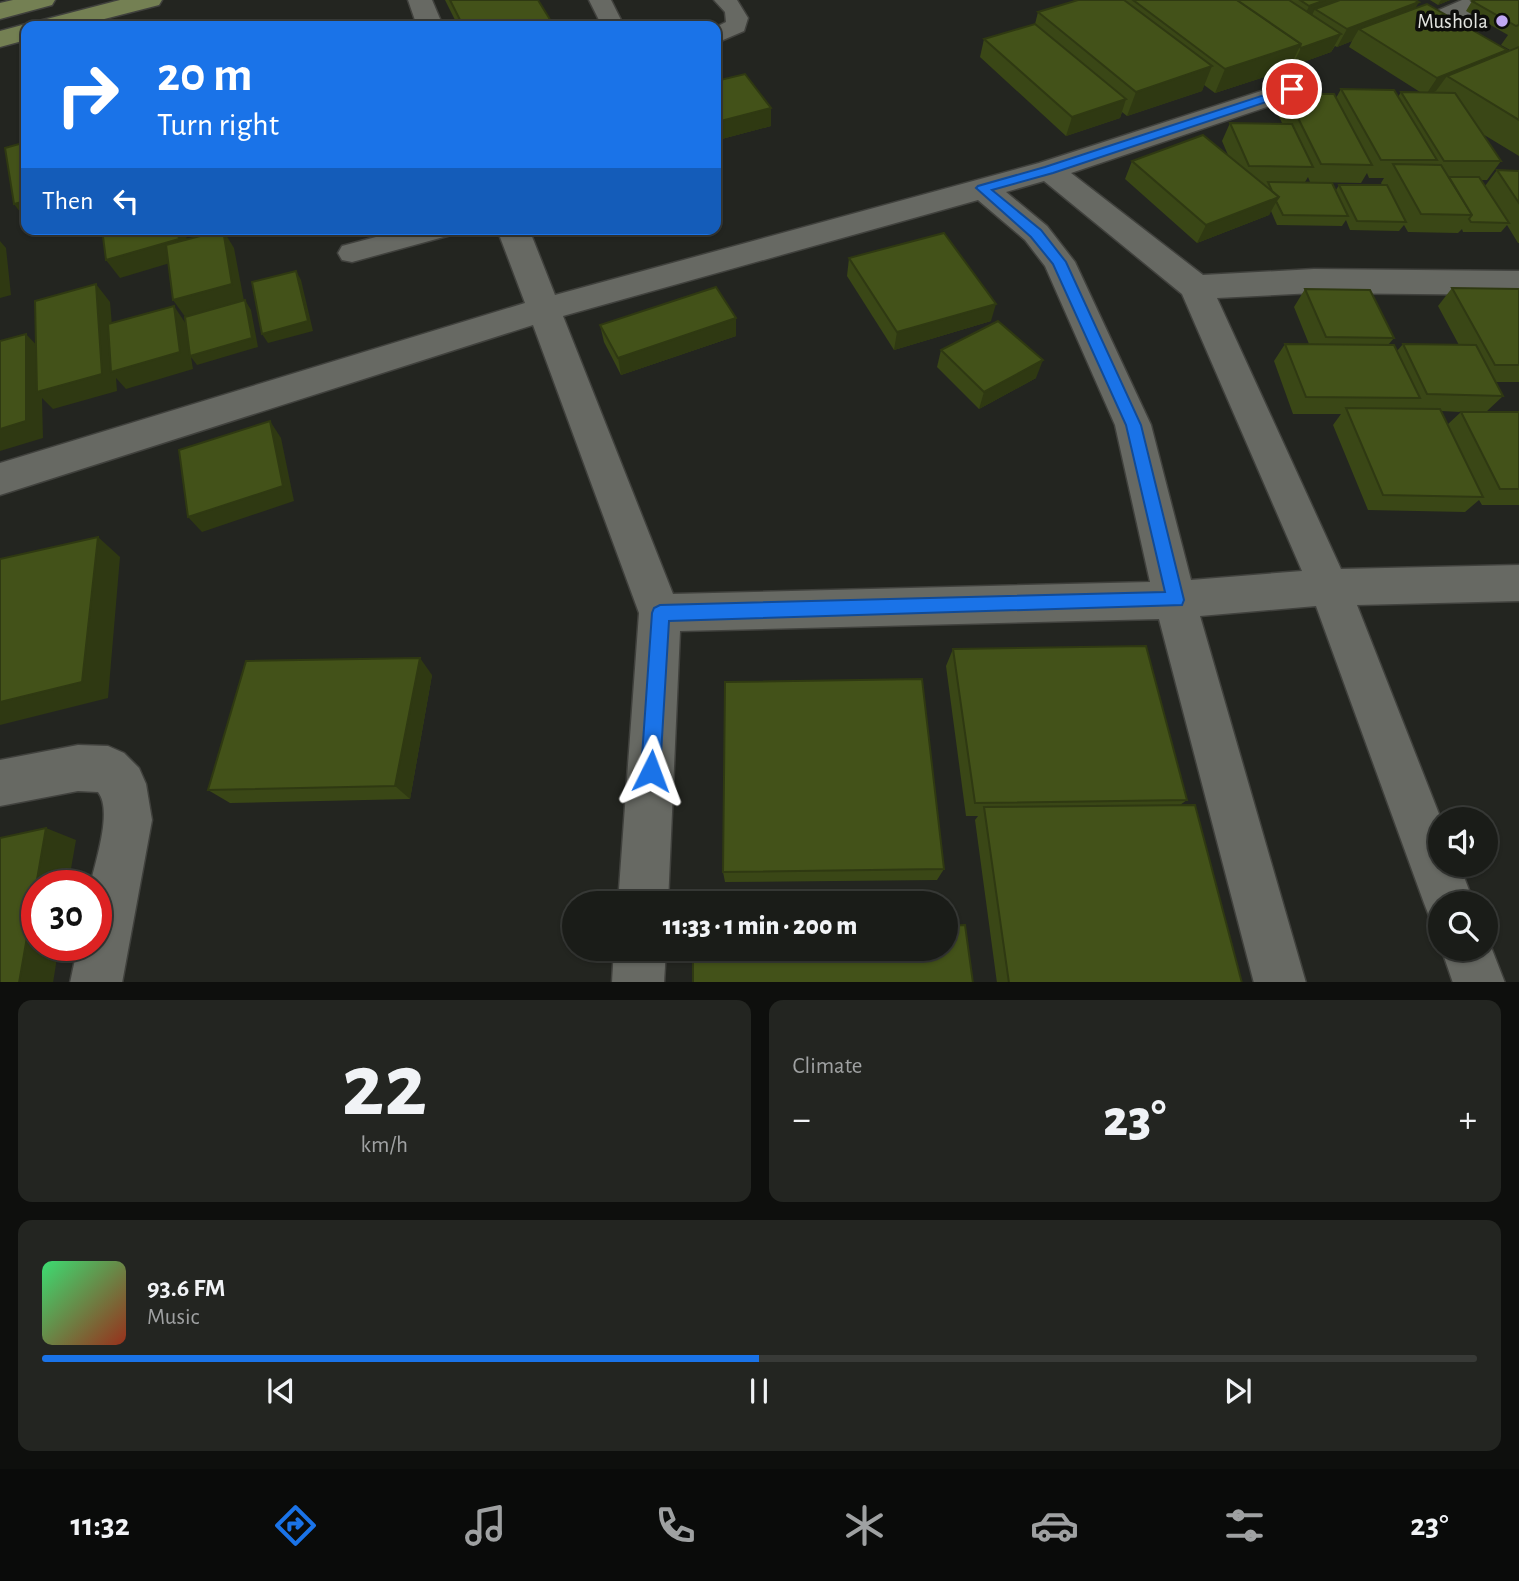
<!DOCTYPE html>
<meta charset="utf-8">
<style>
body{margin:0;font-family:"Alegreya Sans",sans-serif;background:#232521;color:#f1f3f6;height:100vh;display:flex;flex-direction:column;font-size:26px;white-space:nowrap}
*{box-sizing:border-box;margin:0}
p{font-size:23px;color:#9fa1a2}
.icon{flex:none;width:38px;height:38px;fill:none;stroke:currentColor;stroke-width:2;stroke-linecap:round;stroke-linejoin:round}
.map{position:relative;height:982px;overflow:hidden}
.drawer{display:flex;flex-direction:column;gap:18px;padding:18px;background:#0e0f0d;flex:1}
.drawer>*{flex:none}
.banner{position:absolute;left:21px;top:21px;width:700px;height:214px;border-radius:14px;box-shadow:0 2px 5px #0004,0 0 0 2px #383a37;background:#1a73e8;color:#fff;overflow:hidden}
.buttons{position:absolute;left:1428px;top:807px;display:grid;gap:14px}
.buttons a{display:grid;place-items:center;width:70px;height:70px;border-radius:50%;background:#1a1c18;box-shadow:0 2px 5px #0004,0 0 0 2px #383a37;font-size:35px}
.speed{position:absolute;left:21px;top:870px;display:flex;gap:14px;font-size:35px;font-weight:700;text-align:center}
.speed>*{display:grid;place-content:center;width:91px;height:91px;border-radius:50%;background:#1a1c18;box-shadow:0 2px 5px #0004,0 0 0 2px #383a37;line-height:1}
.speed .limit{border:10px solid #d22;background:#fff;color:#111}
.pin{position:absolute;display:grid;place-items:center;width:60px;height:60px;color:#fff;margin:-30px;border:4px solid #fff;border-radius:50%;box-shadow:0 2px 7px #0007}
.me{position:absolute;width:77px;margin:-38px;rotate:3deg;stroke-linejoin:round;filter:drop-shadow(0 0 5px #0008)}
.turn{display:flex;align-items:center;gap:24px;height:147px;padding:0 21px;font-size:32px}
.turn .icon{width:91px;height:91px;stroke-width:2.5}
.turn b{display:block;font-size:49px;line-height:60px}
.then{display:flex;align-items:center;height:66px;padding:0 21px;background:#0003;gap:14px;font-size:26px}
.big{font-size:52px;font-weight:800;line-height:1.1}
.drawer .widget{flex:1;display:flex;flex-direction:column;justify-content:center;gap:10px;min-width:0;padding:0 24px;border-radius:14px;background:#232521}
.drawer .dial{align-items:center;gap:0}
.dial b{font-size:91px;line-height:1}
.song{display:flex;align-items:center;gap:21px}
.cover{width:84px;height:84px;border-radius:10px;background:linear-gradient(135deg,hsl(140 70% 55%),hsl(10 70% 35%))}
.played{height:7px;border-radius:4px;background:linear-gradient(90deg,#1a73e8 50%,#383a37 50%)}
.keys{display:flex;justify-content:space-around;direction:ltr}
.heat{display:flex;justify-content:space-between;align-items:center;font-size:38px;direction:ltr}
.drawer .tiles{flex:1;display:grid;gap:18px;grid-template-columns:1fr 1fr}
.widget:last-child{grid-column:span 2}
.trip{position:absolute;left:562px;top:891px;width:396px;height:70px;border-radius:35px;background:#1a1c18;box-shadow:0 2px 5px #0004,0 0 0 2px #383a37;font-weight:800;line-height:70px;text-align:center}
.menu{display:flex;height:112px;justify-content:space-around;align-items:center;background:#0a0b0a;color:#9fa1a2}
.menu .icon{width:49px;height:49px}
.menu .current{color:#1a73e8}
.menu b{font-size:32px;color:#f1f3f6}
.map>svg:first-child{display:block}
</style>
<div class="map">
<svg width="1519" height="983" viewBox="0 0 1519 983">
<rect width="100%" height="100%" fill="#232520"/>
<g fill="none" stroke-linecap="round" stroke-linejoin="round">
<g stroke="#40413d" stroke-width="3">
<g id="lane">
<path d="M589,0H611L624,26H602Z"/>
<path d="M714,0H737L748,18L744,31L716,43V27L726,22L725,12Z"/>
<path d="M406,229H454L451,235L352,262L342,260L338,253L342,246Z"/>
</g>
</g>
<g stroke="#40413d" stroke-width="3">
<g id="street">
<path d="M408,0H432L443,26H417Z"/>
<path d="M1462,0H1495L1492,5L1452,22L1447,31L1438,34L1429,31L1425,26L1432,13Z"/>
<path d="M1292,81L1302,83L1306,89L1302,95L1071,173L1203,275L1314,269L1519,271V295L1314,293L1217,298L1341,569L1519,565V601L1357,605L1441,819L1440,864H1459L1474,903H1440V924L1431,921L1424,903L1316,606L1200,616L1306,983H1254L1159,619L680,631L668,903H618L639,613L533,325L0,495V463L525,303L497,229H529L555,295L1039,163ZM1044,181L1182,294L1302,571L1191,580L1151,425L1075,262L1047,226L1006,192ZM978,200L1025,240L1045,266L1115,425L1150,582L673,594L563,316Z"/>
<path d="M78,745L108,746L124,753L139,768L146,784L152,820L122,983H70L78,945H96V886H90C95,862 113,811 98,792L78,791L0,806V760Z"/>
<path d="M1486,934L1505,983H1453L1441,948H1486Z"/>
<path d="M614,948H666L664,983H612Z"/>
</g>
</g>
<g stroke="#40413d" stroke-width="3">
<g id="primary">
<path d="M13,0H55L52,5L0,19V3Z"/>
<path d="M120,0H162L159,5L77,26H35L39,21Z"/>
<path d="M26,24L34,26H26V40L0,47V31Z"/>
</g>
</g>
<use href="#lane" fill="#676963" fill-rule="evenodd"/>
<use href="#street" fill="#676963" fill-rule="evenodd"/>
<use href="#primary" fill="#748053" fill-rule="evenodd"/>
</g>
<g fill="#3a4716" fill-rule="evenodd">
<path d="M445,0H538L554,26H458Z"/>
<path d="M1078,0H1415L1416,8L1507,50L1505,53L1510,50L1501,45L1508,35L1466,11L1472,1L1519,0V156L1481,133L1501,161L1487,180H1481L1485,186L1497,170L1519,171V243H1518L1507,225L1501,232H1463L1462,229L1458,233L1408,232L1404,225L1399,231L1350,230L1346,220L1342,226L1277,225L1271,211L1269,215L1197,243L1125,179L1132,161L1228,155L1222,141L1230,123H1282L1277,112L1286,94L1336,98L1341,89L1398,97L1401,92H1420L1349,47L1352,41L1337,47L1335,46L1331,52L1292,66L1291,65L1289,69L1215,93L1204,85L1202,91L1127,116L1122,112L1120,118L1066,136L980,57L984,39L1035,24L1038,12ZM1367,173L1369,178H1384L1381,183L1382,185H1339L1336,190L1305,182L1308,177L1310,182L1361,183Z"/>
<path d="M1430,0H1450L1438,5Z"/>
<path d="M716,81L771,126L718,140L716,137Z"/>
<path d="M849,258L991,321L894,350L847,276Z"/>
<path d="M1452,288L1519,289V382H1495L1503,396L1486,412H1519V505H1482L1479,500L1465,512L1368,510L1333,425L1341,414H1293L1274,361L1285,344H1309L1294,307L1305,289L1394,338L1388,345L1397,351L1403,344L1459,345L1438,306ZM1441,411L1461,412L1447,425Z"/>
<path d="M736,318V336L621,375L604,342L600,325Z"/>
<path d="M941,350L1036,378L979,409L937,367Z"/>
<path d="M953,649L1187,800L1180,805L1242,983H997L975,820L978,816H966L946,666Z"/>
<path d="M432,675L410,799L230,803L208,790Z"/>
<path d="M944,869L937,880L725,882L723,872Z"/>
</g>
<g fill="#2f3912">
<path d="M1325,0H1367L1315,9L1309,21L1301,24L1309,6Z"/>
<path d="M1441,0H1450L1438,5Z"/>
<path d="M1419,2L1409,20L1359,29L1352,41L1337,47L1347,29Z"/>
<path d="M1341,34L1331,52L1292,66L1301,48Z"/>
<path d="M1301,44L1289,69L1215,93L1225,69Z"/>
<path d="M1507,50L1494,68L1447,76L1436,91L1425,96L1437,78Z"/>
<path d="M1212,66L1202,91L1127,116L1136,92Z"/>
<path d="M1126,99L1120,118L1066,136L1072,117Z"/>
<path d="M771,108V126L718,140L717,122Z"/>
<path d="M1279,197L1269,215L1197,243L1206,225Z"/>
<path d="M26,201V220L14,204Z"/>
<path d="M177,229H185L190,257L120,278L106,260Z"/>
<path d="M223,230L234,248L244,301L186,318L173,300Z"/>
<path d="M0,241L6,248L11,295L0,298Z"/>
<path d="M296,271L301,280L313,331L268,343L262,334Z"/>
<path d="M96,284L110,302L116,371L174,306L186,324L245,300L251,310L258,347L197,365L191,357L193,369L126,389L116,378L117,391L53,409L42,398L43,438L0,451V429L26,334L42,351Z"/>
<path d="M996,304L991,321L894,350L897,332Z"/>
<path d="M736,318V336L621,375L618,358Z"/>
<path d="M1043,360L1036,378L979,409L984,392Z"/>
<path d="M270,421L281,438L294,501L202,532L188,517Z"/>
<path d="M98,537L120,557L108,698L0,725V702Z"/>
<path d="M420,658L432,675L410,799L395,786Z"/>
<path d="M46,828L76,840L68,886H37V945H59L53,983H19Z"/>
</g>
<g fill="#435219" stroke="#2f3912" stroke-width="2">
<path d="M450,0H538L554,26H463Z"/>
<path d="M1078,0H1124L1212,66L1136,92L1038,12Z"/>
<path d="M1133,0H1237L1301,44L1225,69Z"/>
<path d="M1237,0H1289L1341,34L1301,48L1300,47L1301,44Z"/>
<path d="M1300,0H1325L1309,6Z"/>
<path d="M1340,0H1415L1419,2L1347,29L1315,9Z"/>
<path d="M1476,0H1519V25L1516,26L1472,1Z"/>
<path d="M1427,4L1507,50L1437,78L1359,29Z"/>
<path d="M1035,24L1126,99L1072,117L984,39Z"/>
<path d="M1519,47V120L1447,76Z"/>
<path d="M745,74L771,108L717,122L716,120V81Z"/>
<path d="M1341,89L1394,90L1437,160H1381Z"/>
<path d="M1401,92L1455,93L1501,161H1444Z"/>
<path d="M1286,94H1334L1372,165L1321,164Z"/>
<path d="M1230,123L1292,124L1313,167L1249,166Z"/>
<path d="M1203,135L1279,197L1206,225L1132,161Z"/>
<path d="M26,142V201L14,204L5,148Z"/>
<path d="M1393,164L1441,165L1472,215L1421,214Z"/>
<path d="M1497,170L1519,171V203Z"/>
<path d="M1449,177H1479L1509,223L1471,222L1469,219L1472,215Z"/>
<path d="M1268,182L1332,183L1348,216L1283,215L1276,201L1279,197L1272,191Z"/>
<path d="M1339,185H1387L1406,222L1357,221Z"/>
<path d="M102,229H177L179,239L106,260Z"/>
<path d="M223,230L232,284L173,300L166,245Z"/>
<path d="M944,233L996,304L897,332L849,258Z"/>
<path d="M296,271L308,321L262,334L252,282Z"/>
<path d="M96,284L102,374L37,392L35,301Z"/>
<path d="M716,287L736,318L618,358L600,325Z"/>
<path d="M1452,288L1519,289V365H1495Z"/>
<path d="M1305,289L1370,290L1394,338L1326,337Z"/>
<path d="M245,300L252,338L190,356L185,317Z"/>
<path d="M174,306L180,352L111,372L108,324Z"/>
<path d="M998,321L1043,360L984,392L941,350Z"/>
<path d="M26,334V421L0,429V341Z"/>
<path d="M1285,344L1394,345L1420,398L1306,397Z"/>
<path d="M1403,344L1476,345L1503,396L1427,394Z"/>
<path d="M1346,408L1440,409L1483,497L1383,495Z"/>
<path d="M1461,412H1519V489H1500Z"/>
<path d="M270,421L283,486L188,517L179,450Z"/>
<path d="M98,537L82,682L0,702V559Z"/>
<path d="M1146,646L1187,800L975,803L953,649Z"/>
<path d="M420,658L395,786L208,790L246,661Z"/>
<path d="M922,679L944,869L723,872L725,682Z"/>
<path d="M1195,805L1242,983H1009L984,807Z"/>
<path d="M46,828L19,983H0V838Z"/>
<path d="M965,925L973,983H693V948H945V926Z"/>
</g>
<path fill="#1a73e8" stroke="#114b97" stroke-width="2" d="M1292,86L1298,89L1296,92L1053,173L992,190L1041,230L1066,262L1141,425L1184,600L1182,605L669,621L660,771L657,778L651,781L644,778L641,771L652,613L654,608L660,605L1165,592L1126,425L1053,264L1031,237L976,188L978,186L1045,167Z"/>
<circle fill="#c0a8f3" stroke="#0d0d0b" stroke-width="2.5" cx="1502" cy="21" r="7"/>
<g text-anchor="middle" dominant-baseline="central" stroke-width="7" stroke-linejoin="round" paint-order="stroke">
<g font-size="21" fill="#e3e4e0" stroke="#0d0d0b" text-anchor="end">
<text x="1488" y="21">Mushola</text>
</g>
</g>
</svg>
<div class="buttons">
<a><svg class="icon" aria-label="sound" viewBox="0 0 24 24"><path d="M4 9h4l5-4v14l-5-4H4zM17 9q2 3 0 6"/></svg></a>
<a><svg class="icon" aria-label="search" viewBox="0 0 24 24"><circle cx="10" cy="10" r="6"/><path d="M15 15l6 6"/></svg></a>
</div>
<div class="speed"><div class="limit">30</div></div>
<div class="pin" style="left:1292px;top:89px;background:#d93025"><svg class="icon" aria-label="arrive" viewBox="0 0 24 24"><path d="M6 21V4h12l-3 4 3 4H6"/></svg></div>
<svg class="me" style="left:651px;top:771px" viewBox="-20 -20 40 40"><path d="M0-17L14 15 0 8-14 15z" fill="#1a73e8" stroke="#fff" stroke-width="4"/></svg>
<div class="trip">11:33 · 1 min · 200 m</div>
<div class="banner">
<div class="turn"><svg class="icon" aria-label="right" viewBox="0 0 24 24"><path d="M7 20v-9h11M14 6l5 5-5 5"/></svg><div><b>20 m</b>Turn right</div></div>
<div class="then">Then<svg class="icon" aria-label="left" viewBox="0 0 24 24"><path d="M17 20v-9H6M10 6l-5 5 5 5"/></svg></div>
</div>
</div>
<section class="drawer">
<div class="tiles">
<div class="widget dial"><b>22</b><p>km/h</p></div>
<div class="widget"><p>Climate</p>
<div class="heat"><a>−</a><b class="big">23°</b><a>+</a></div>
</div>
<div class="widget">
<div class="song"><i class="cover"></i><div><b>93.6 FM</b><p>Music</p></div></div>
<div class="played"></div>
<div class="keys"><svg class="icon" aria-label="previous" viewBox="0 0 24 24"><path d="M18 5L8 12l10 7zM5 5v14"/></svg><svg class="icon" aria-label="pause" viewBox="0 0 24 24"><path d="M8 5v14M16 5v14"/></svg><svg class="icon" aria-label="next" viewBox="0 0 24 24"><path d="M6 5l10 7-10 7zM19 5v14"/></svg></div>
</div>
</div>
</section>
<nav class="menu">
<b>11:32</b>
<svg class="icon current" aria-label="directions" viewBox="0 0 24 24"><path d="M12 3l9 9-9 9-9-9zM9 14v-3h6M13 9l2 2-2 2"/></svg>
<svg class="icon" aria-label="music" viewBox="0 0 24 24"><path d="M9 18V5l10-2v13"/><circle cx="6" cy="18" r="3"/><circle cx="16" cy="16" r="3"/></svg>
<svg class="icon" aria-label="phone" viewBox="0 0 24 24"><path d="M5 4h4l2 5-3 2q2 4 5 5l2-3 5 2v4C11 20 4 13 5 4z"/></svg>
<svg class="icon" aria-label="climate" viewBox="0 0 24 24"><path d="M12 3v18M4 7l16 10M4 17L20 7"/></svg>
<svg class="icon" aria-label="car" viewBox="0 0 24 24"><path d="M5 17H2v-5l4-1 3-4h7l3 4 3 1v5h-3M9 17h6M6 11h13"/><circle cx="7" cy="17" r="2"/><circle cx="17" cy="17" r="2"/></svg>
<svg class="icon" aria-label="filters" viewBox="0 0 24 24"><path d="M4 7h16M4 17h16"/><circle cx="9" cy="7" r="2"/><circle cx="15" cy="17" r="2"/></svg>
<b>23°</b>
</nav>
